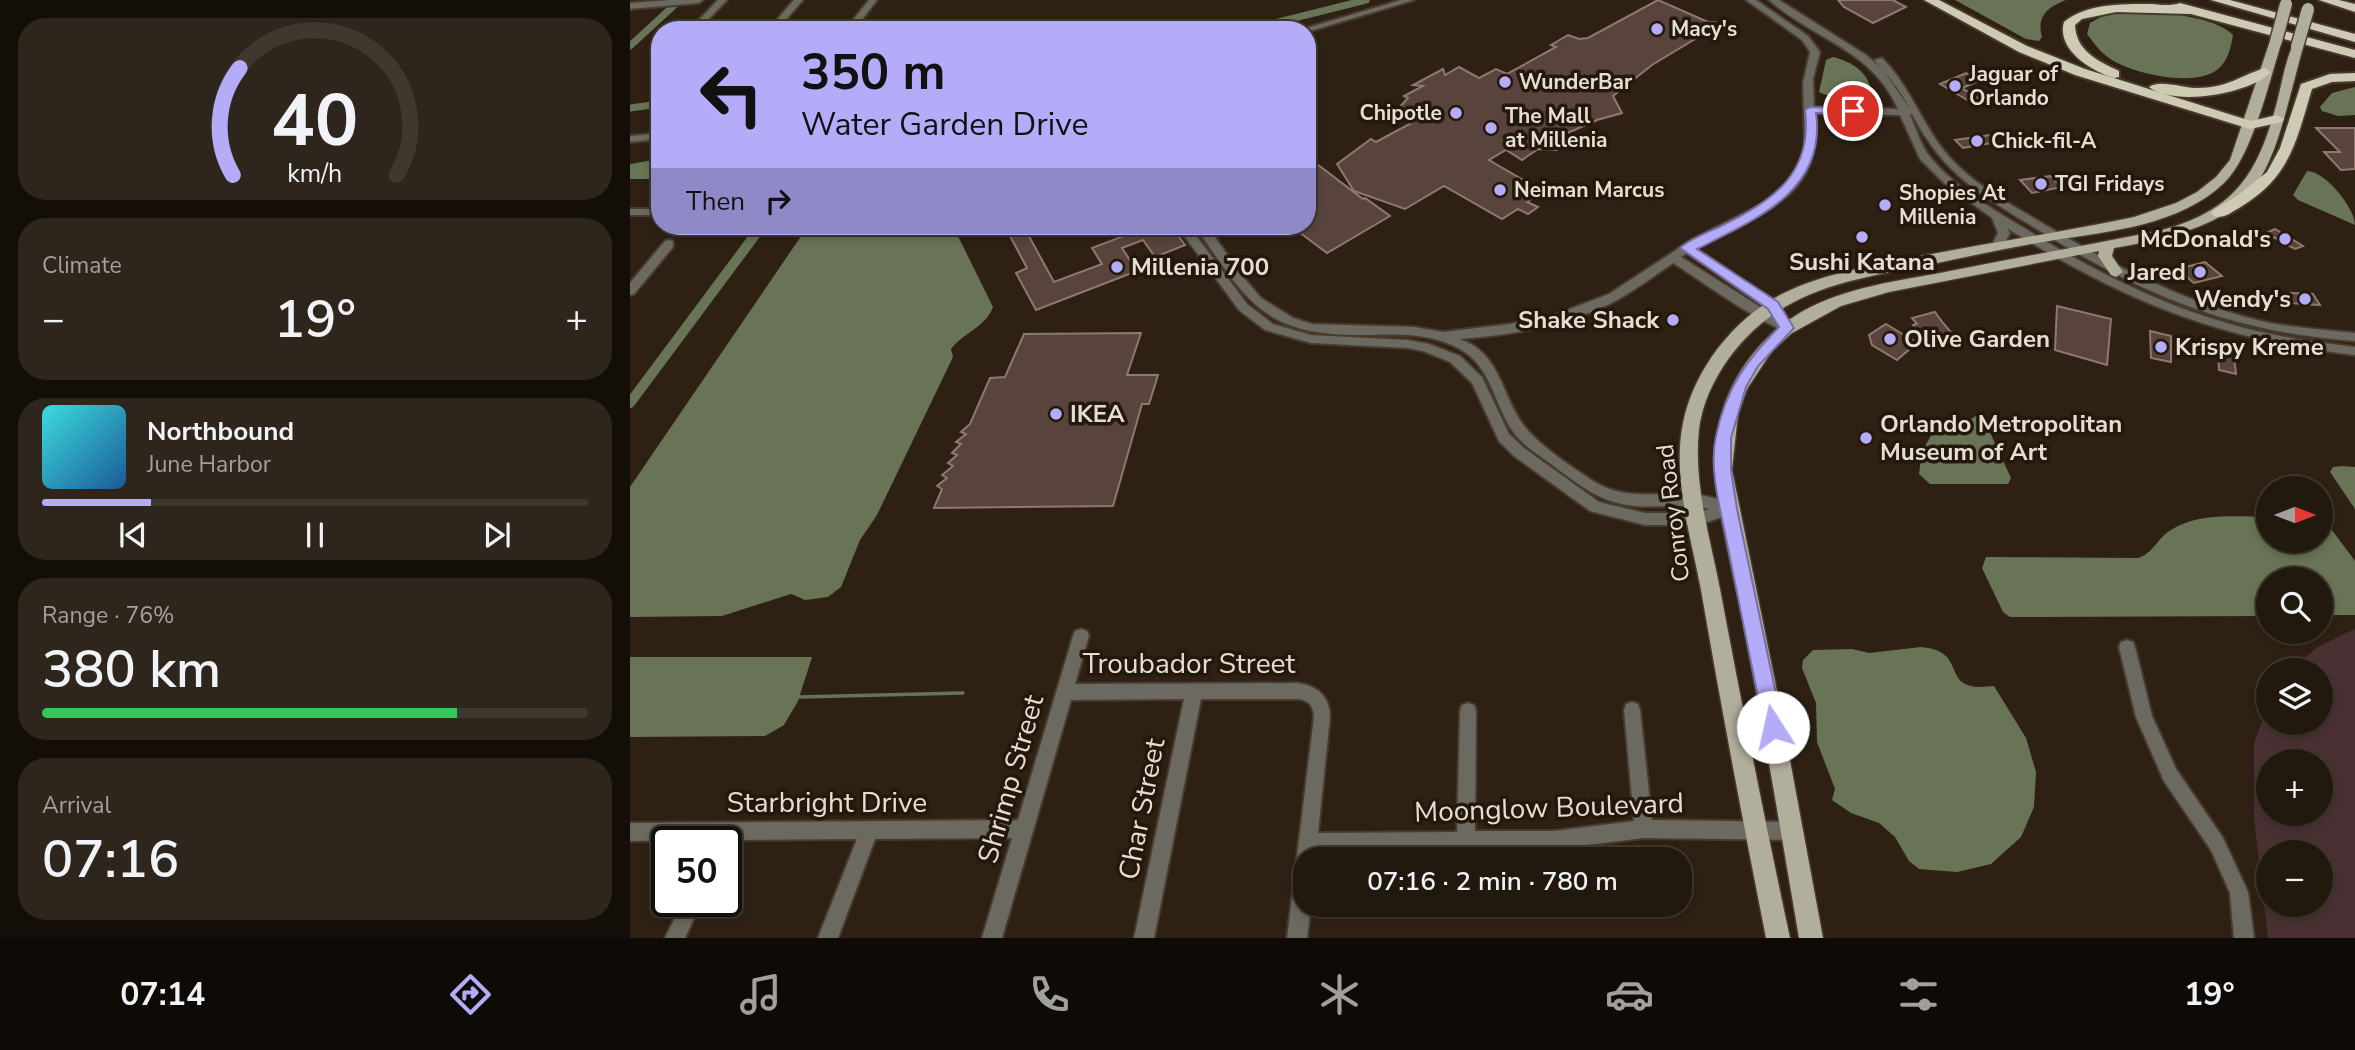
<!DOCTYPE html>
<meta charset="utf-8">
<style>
body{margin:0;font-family:"Nunito Sans",sans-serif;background:#2e261c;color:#f1f3f6;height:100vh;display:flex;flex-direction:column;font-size:26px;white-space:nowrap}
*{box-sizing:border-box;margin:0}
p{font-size:23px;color:#a2a09e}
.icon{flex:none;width:38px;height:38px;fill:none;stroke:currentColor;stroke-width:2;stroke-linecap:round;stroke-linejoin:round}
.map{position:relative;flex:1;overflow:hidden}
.drawer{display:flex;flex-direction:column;gap:18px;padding:18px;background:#130e08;width:630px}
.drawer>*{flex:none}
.guide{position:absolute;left:21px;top:21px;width:665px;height:214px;border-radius:28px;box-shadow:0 4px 10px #0003,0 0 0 2px #3f382e;background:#b4acf9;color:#111;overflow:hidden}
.needle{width:46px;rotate:90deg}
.fabs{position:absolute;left:1626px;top:476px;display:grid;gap:14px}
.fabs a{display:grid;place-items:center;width:77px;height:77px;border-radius:50%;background:#22190e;box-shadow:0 4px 10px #0003,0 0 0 2px #3f382e;font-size:35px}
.speed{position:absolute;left:21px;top:826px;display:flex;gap:14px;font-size:35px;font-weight:700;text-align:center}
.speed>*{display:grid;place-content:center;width:91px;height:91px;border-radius:50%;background:#22190e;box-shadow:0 4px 10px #0003,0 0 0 2px #3f382e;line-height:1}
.speed .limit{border:4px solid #111;border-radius:10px;background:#fff;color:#111}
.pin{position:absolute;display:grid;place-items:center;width:60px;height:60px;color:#fff;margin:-30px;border:4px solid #fff;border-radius:50%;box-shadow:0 2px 7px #0007}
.me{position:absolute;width:77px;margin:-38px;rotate:350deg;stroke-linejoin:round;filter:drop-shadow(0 0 5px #0008)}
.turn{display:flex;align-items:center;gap:24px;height:147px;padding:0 35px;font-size:32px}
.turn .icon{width:91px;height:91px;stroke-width:2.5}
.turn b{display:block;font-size:49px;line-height:60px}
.then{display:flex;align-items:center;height:66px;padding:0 35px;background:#0003;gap:14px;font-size:26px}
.big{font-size:52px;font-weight:600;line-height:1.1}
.drawer .card{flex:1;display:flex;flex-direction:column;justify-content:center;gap:10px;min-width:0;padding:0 24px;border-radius:28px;background:#2e261c}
.drawer .dial{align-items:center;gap:0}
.dial svg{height:182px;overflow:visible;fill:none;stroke:#3f382e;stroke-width:7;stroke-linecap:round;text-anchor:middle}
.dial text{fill:#f1f3f6;stroke:none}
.song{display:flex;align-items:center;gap:21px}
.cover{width:84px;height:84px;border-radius:10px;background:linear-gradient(135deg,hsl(180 70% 55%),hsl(210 70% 35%))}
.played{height:7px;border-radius:4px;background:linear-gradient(90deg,#b4acf9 20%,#3f382e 20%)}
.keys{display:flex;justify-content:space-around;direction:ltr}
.heat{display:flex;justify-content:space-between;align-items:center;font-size:38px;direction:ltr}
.charge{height:10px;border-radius:5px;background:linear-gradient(90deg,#34c759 76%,#3f382e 0)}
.trip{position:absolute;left:663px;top:847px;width:399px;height:70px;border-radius:28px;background:#22190e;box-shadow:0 4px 10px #0003,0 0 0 2px #3f382e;font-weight:600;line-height:70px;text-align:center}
.tabs{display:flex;height:112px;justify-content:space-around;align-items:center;background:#0e0a06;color:#a2a09e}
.tabs .icon{width:49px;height:49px}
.tabs .active{color:#b4acf9}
.tabs b{font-size:32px;color:#f1f3f6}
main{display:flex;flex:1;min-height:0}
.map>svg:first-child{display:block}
</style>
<main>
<section class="drawer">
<div class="card dial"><svg viewBox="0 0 100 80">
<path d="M14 69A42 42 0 1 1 86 69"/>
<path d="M14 69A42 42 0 0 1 17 22" stroke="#b4acf9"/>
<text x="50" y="56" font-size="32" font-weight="700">40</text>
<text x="50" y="72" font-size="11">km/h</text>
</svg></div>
<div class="card"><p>Climate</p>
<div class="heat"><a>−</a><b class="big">19°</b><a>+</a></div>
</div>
<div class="card">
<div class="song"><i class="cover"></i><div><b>Northbound</b><p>June Harbor</p></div></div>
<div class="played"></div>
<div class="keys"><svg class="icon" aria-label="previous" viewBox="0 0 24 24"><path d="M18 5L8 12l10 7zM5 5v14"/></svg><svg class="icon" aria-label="pause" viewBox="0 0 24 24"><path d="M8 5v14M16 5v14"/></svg><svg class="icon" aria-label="next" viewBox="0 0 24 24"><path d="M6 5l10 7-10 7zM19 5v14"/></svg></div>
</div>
<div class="card"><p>Range · 76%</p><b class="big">380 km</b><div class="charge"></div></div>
<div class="card"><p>Arrival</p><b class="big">07:16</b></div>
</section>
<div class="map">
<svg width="1725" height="938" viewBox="0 0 1725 938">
<rect width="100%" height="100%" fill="#2e2113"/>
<path fill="#493133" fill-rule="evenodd" d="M1725,629V938H1638L1624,818V743L1638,706V723H1690V670H1661L1686,648ZM1638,761H1690V814H1638ZM1690,852V905H1638V852Z"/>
<g fill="#687455">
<path d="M1325,0H1436C1418,7 1406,16 1412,37L1409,41L1396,39Z"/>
<path d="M1490,12C1518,11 1582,14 1603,35C1601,47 1598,61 1588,69C1566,88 1501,74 1479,58C1470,52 1464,43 1457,34L1460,23L1471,17Z"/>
<path d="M1203,57C1221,61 1242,74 1240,94C1227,100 1201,99 1189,92L1196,60Z"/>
<path d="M1725,87V115L1708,116L1692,111L1690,107L1702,93Z"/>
<path d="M30,159V179H0V164Z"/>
<path d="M1677,171C1695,171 1725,208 1725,225L1668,200L1663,195Z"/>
<path d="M178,226H323L363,307C355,328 334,332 321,349L323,357L247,515L230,540L211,587L198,597L175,600L161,594L92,616L0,617V487Z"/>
<path d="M1346,416L1353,419L1357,426L1381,478L1378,484H1300L1289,474L1292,451L1302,434L1323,429Z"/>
<path d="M1712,466L1725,467V509L1700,472L1703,467Z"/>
<path d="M1638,517V541H1690L1691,517L1696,522L1725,561V615H1691L1690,579H1638V616L1380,617L1373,612L1352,568L1356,557L1508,558C1524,553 1528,537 1541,530C1569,512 1607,517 1638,517Z"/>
<path d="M1291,647C1334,651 1315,680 1341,686C1348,688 1357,686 1364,686L1396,738L1406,772L1404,807L1391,837L1361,864L1327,872L1289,869L1279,861L1265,837L1249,823L1221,813L1202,800L1205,789L1187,742L1186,703L1172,668L1173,660L1183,650L1222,649L1239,653Z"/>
<path d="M0,657H182L168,701L154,725L135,736L0,737Z"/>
</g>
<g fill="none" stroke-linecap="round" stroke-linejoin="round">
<path stroke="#687455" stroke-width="3.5" d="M169,697L333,693"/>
<g stroke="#687455" stroke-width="7">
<path d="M617,30L736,0"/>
<path d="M0,46L50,0"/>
<path d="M0,108L30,104"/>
<path d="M127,233L132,226"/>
</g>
<path stroke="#687455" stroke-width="10" d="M0,403L128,231"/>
</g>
<g fill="#58443d" stroke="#8f7870" stroke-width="2">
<path d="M1028,0L1078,22H1085L1087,30H1080L1022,65L983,96L992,113L967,120L931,136V146L927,150L908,149L892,160L876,150L859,160L912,191L897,202L908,207L898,214L888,209L872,219L814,186L775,209L724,191L707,164L741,139L746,142L789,119L768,109L778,98L774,96L793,86L783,85L813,69L815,75L829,67L849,78L866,69L877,74L926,47L921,45L938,35L949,39L958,38Z"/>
<path d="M1208,0H1263L1276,7L1243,23L1214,7Z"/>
<path d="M1336,73L1349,81L1332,88L1348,98L1339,101L1310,84Z"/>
<path d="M1686,128H1725V169L1711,170L1694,152H1710Z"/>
<path d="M1360,135L1367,142L1333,148L1325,140Z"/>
<path d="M683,161L733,199L735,198L760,216L697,253L661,226H677V164Z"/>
<path d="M1420,176L1432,187L1402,193L1390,180Z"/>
<path d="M363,226H398L395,229L424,282L472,264L462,248L507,231L504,226H541L555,245L525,257L513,240L492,248L507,271L406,310L386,273L397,268L379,234L369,236Z"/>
<path d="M1645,229L1673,246L1665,249L1636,233Z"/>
<path d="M1575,262L1592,276L1564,283L1547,269Z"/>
<path d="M1661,293L1683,294L1690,305L1660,303L1655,294Z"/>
<path d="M1427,306L1481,319L1477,365L1425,350Z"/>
<path d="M1305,312L1313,323L1330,343L1307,348L1297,335L1293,338L1283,325L1287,324L1282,318Z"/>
<path d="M1256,324L1287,343L1267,360L1242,345L1239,335Z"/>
<path d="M1520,331L1541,336V362L1521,358Z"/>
<path d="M511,333L497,375H528L519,404H512L483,506L304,508L312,489L307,486L317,478L312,475L323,466L318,463L327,455L322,453L331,444L326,442L336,434L331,432L340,424L360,378L375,377L394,334Z"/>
<path d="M1588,352L1604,356L1606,374L1589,370Z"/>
</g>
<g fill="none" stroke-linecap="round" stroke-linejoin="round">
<g stroke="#483b2e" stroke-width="4">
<g id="minor">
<path d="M39,0H73L69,3L0,9V3Z"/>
<path d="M88,0H97L68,30H59Z"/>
<path d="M164,0H173L147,30H138Z"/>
<path d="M239,0H247L224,30H215Z"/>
<path d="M771,0H784L677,32V30H670Z"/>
<path d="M1116,0H1126L1178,36L1190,52L1183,79L1184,107L1268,109C1242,49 1183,39 1139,0H1149L1236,55L1253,70L1280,109C1270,90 1258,76 1244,60L1252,58C1283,89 1294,132 1325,163C1350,188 1382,205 1412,223C1482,265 1555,303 1635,322C1665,328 1695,330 1725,333V341C1601,332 1515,296 1410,231C1353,196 1314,176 1282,114L1280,115C1286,128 1291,147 1301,158C1324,186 1358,206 1389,225C1455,266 1525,303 1600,324C1641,336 1683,342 1725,347V355C1589,340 1492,300 1377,228L1380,233L1372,248H1364L1362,245L1368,233L1362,218L1315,184L1290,159L1270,115L1184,113C1195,203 1126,211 1065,248L1147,303L1155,315L1150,319L1163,328L1161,331C1144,334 1063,275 1043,263C1025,275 1008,288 989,299C942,325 883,335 830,339C872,354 871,397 895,427C911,447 942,467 963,481C994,501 1028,492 1062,494C1076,495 1091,500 1104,505L1106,509L1104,513L1068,525H1015L960,511L884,456L869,441L842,383L820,362L793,351L778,348L681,343L635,330L609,310L547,226H559L617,304L643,324L681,335L778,340L799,344L830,356L852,377L879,434L894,448L969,502L1015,513H1068L1079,509C1055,503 1030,508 1005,506C970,503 948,484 921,464C908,455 894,446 884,433C863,404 862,364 826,347C800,334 771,334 743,335C636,337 622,309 565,226H577L614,278L631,298L663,318L682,324L784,327L813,332L880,324L924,315L979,294L1063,239L1134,203L1158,182L1167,171L1175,149L1173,83L1180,52L1172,40ZM1057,253L1139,309L1143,315L1051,257Z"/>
<path d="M30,133V139L0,142V136Z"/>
<rect x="0" y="209" width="30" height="6"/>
<path d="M39,240L43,241V247L4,294L0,295V283L35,241Z"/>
<path d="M451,629L457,631L459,636L445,684L668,683C688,686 700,697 700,717L688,833L827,832L830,711L832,705L838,703L844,705L846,711L845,831H924L1004,821L994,710L996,704L1002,702L1008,704L1010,710L1022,820L1162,822L1168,825L1171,831L1168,837L1162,840L1014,838L924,849L686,851L685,859H676V905H681L677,938H657L684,717C683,706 679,700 668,699H571L524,938H504L554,699L441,700L372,938H352L382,838L245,839L208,938H188L227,839L0,841V823L388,820L443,636L445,631Z"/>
<path d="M1497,640L1503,642L1505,647L1522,716L1546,769L1593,838L1618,892L1624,938H1604L1600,893L1581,850L1534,781L1506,717L1489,647L1491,642Z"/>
<path d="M53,901H72L55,938H35Z"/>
</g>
</g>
<g stroke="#483b2e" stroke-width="3">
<g id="major">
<path d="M1646,38L1652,41C1639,81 1623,155 1594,183C1550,225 1482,231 1425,240C1382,247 1340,256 1298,265C1219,280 1150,289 1099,358C1084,379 1072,404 1069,429C1063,483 1080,537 1090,589C1112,706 1135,822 1160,938H1136C1113,822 1091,706 1071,590C1061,537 1042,477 1053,423C1064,369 1105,317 1154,293C1195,273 1242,266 1286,257C1359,243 1432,232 1504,217L1546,203L1567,192L1586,177L1600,160L1640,41Z"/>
<path d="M1663,45L1673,47C1636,187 1637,221 1484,248L1482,256L1493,272L1486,277L1481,275L1468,256L1469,251L1259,292L1211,306L1162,333L1142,351L1117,389L1108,414L1102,470L1149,701L1193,938H1169C1151,832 1133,726 1113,620C1103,569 1081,492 1086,443C1092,387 1125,339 1173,311C1217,287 1267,281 1315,272C1386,258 1457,245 1528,231C1604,212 1628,175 1647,102C1652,83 1655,62 1663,45Z"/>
</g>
</g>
<g stroke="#483b2e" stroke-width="4">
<g id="highway">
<path d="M1294,0H1309L1397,46L1455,69L1621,121L1647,115L1654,119L1652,122L1620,129L1445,75L1389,52Z"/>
<path d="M1581,0H1600L1725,34V42Z"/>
<path d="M1689,0H1709L1725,4V12Z"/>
<path d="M1550,3L1725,50V58L1561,14L1486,12L1452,19L1445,25C1446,51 1468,61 1489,71V77L1484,78C1461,71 1426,49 1434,22C1457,3 1493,4 1522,4C1531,5 1542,6 1550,3Z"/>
<path d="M1635,68L1641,72C1620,94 1544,107 1519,87C1529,79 1554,88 1567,88C1598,88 1609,76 1635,68Z"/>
<path d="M1725,73V81L1702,82L1682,89C1666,142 1660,178 1609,208C1600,213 1594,219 1584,216L1581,213L1584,210L1607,196L1637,172L1650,148L1671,84L1700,74Z"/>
</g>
</g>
<use href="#minor" fill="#6b6960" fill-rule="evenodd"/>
<use href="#major" fill="#b2ae9c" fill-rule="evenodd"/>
<use href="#highway" fill="#cecab3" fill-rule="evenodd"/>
<g stroke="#483b2e" stroke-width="15" stroke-linecap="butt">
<g id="major-bridge">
<path d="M1646,41L1656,4"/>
<path d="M1667,47L1678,9"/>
</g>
</g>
<use href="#major-bridge" stroke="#b2ae9c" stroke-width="12"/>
</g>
<path fill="#b4acf9" stroke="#7570a2" stroke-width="2" d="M1180,107L1223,108L1228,111L1223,114L1186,113C1197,191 1125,220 1067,249L1148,302L1164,328L1128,366L1116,387L1101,438V470L1107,509L1153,727L1150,734L1143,736L1136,734L1134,727C1122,667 1110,608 1098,548C1092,514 1078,471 1086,436C1096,388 1116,361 1149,327L1138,309L1050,248C1060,239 1076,233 1089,227C1142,201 1183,175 1175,110Z"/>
<g fill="#b4acf9" stroke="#24180a" stroke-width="2.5">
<circle cx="1027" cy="29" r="7"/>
<circle cx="875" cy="82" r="7"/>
<circle cx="1325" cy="86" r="7"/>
<circle cx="826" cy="113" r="7"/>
<circle cx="861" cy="128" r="7"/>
<circle cx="1347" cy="141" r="7"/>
<circle cx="1411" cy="184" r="7"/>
<circle cx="870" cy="190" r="7"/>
<circle cx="1255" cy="205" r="7"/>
<circle cx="1232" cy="237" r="7"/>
<circle cx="1655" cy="239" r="7"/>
<circle cx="487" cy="267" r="7"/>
<circle cx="1570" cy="272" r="7"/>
<circle cx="1675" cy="299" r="7"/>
<circle cx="1043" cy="320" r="7"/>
<circle cx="1260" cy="339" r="7"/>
<circle cx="1531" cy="347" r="7"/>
<circle cx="426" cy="414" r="7"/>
<circle cx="1236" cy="438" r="7"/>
</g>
<g text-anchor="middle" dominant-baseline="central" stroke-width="7" stroke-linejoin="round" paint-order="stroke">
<g font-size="21" font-weight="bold" fill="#e6ded5" stroke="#24180a" text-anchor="start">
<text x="1041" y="29">Macy's</text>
<text x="1339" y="74">Jaguar of<tspan x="1339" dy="24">Orlando</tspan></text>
<text x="889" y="82">WunderBar</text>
<text x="812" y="113" text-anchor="end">Chipotle</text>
<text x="875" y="116">The Mall<tspan x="875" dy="24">at Millenia</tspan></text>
<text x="1361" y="141">Chick-fil-A</text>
<text x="1425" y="184">TGI Fridays</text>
<text x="884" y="190">Neiman Marcus</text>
<text x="1269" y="193">Shopies At<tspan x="1269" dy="24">Millenia</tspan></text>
</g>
<g font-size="24" font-weight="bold" fill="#e6ded5" stroke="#24180a" text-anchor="start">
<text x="1641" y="239" text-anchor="end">McDonald's</text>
<text x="1232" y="262" text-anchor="middle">Sushi Katana</text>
<text x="501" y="267">Millenia 700</text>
<text x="1556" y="272" text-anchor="end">Jared</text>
<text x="1661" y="299" text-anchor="end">Wendy's</text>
<text x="1029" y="320" text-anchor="end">Shake Shack</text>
<text x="1274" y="339">Olive Garden</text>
<text x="1545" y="347">Krispy Kreme</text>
<text x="440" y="414">IKEA</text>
<text x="1250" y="424">Orlando Metropolitan<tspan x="1250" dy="28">Museum of Art</tspan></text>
</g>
<g font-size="24" fill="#e6ded5" stroke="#24180a">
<text transform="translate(1043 513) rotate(-97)">Conroy Road</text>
</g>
<g font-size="28" fill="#e6ded5" stroke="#24180a">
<text x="559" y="664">Troubador Street</text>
<text transform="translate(381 779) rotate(-74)">Shrimp Street</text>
<text x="197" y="803">Starbright Drive</text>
<text transform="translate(919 808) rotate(-2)">Moonglow Boulevard</text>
<text transform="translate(512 809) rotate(-79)">Char Street</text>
</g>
</g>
</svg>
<div class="fabs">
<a><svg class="needle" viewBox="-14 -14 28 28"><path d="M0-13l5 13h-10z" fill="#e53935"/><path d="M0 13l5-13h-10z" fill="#a2a09e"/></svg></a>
<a><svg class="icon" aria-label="search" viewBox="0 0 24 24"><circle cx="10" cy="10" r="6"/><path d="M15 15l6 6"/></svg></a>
<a><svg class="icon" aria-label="layers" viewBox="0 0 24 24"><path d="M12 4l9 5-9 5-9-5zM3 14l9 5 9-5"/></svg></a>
<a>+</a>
<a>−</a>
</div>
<div class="speed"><div class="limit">50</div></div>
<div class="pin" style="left:1223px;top:111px;background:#d93025"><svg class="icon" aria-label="arrive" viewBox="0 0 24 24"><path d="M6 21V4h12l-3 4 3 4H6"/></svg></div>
<svg class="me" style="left:1143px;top:727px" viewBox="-20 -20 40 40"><circle r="19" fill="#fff"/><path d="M0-13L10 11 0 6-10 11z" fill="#b4acf9"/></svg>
<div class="trip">07:16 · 2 min · 780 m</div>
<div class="guide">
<div class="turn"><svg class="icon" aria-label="left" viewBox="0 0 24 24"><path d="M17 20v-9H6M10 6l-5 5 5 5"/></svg><div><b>350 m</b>Water Garden Drive</div></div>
<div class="then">Then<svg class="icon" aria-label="right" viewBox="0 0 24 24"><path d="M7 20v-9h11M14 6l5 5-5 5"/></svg></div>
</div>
</div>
</main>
<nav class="tabs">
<b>07:14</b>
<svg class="icon active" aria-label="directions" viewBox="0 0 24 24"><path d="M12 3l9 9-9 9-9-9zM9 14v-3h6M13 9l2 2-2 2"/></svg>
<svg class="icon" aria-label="music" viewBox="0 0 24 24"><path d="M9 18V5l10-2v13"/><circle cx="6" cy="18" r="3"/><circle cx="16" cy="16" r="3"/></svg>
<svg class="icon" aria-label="phone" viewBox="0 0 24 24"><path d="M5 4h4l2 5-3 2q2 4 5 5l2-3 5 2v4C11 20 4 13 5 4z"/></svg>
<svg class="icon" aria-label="climate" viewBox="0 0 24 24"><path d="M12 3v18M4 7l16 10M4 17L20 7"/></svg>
<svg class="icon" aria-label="car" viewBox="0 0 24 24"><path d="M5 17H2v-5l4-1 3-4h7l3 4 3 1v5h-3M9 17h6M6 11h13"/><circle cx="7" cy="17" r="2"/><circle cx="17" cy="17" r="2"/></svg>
<svg class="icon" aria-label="filters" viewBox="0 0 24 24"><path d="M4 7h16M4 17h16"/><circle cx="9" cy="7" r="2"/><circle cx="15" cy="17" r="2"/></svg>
<b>19°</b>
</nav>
